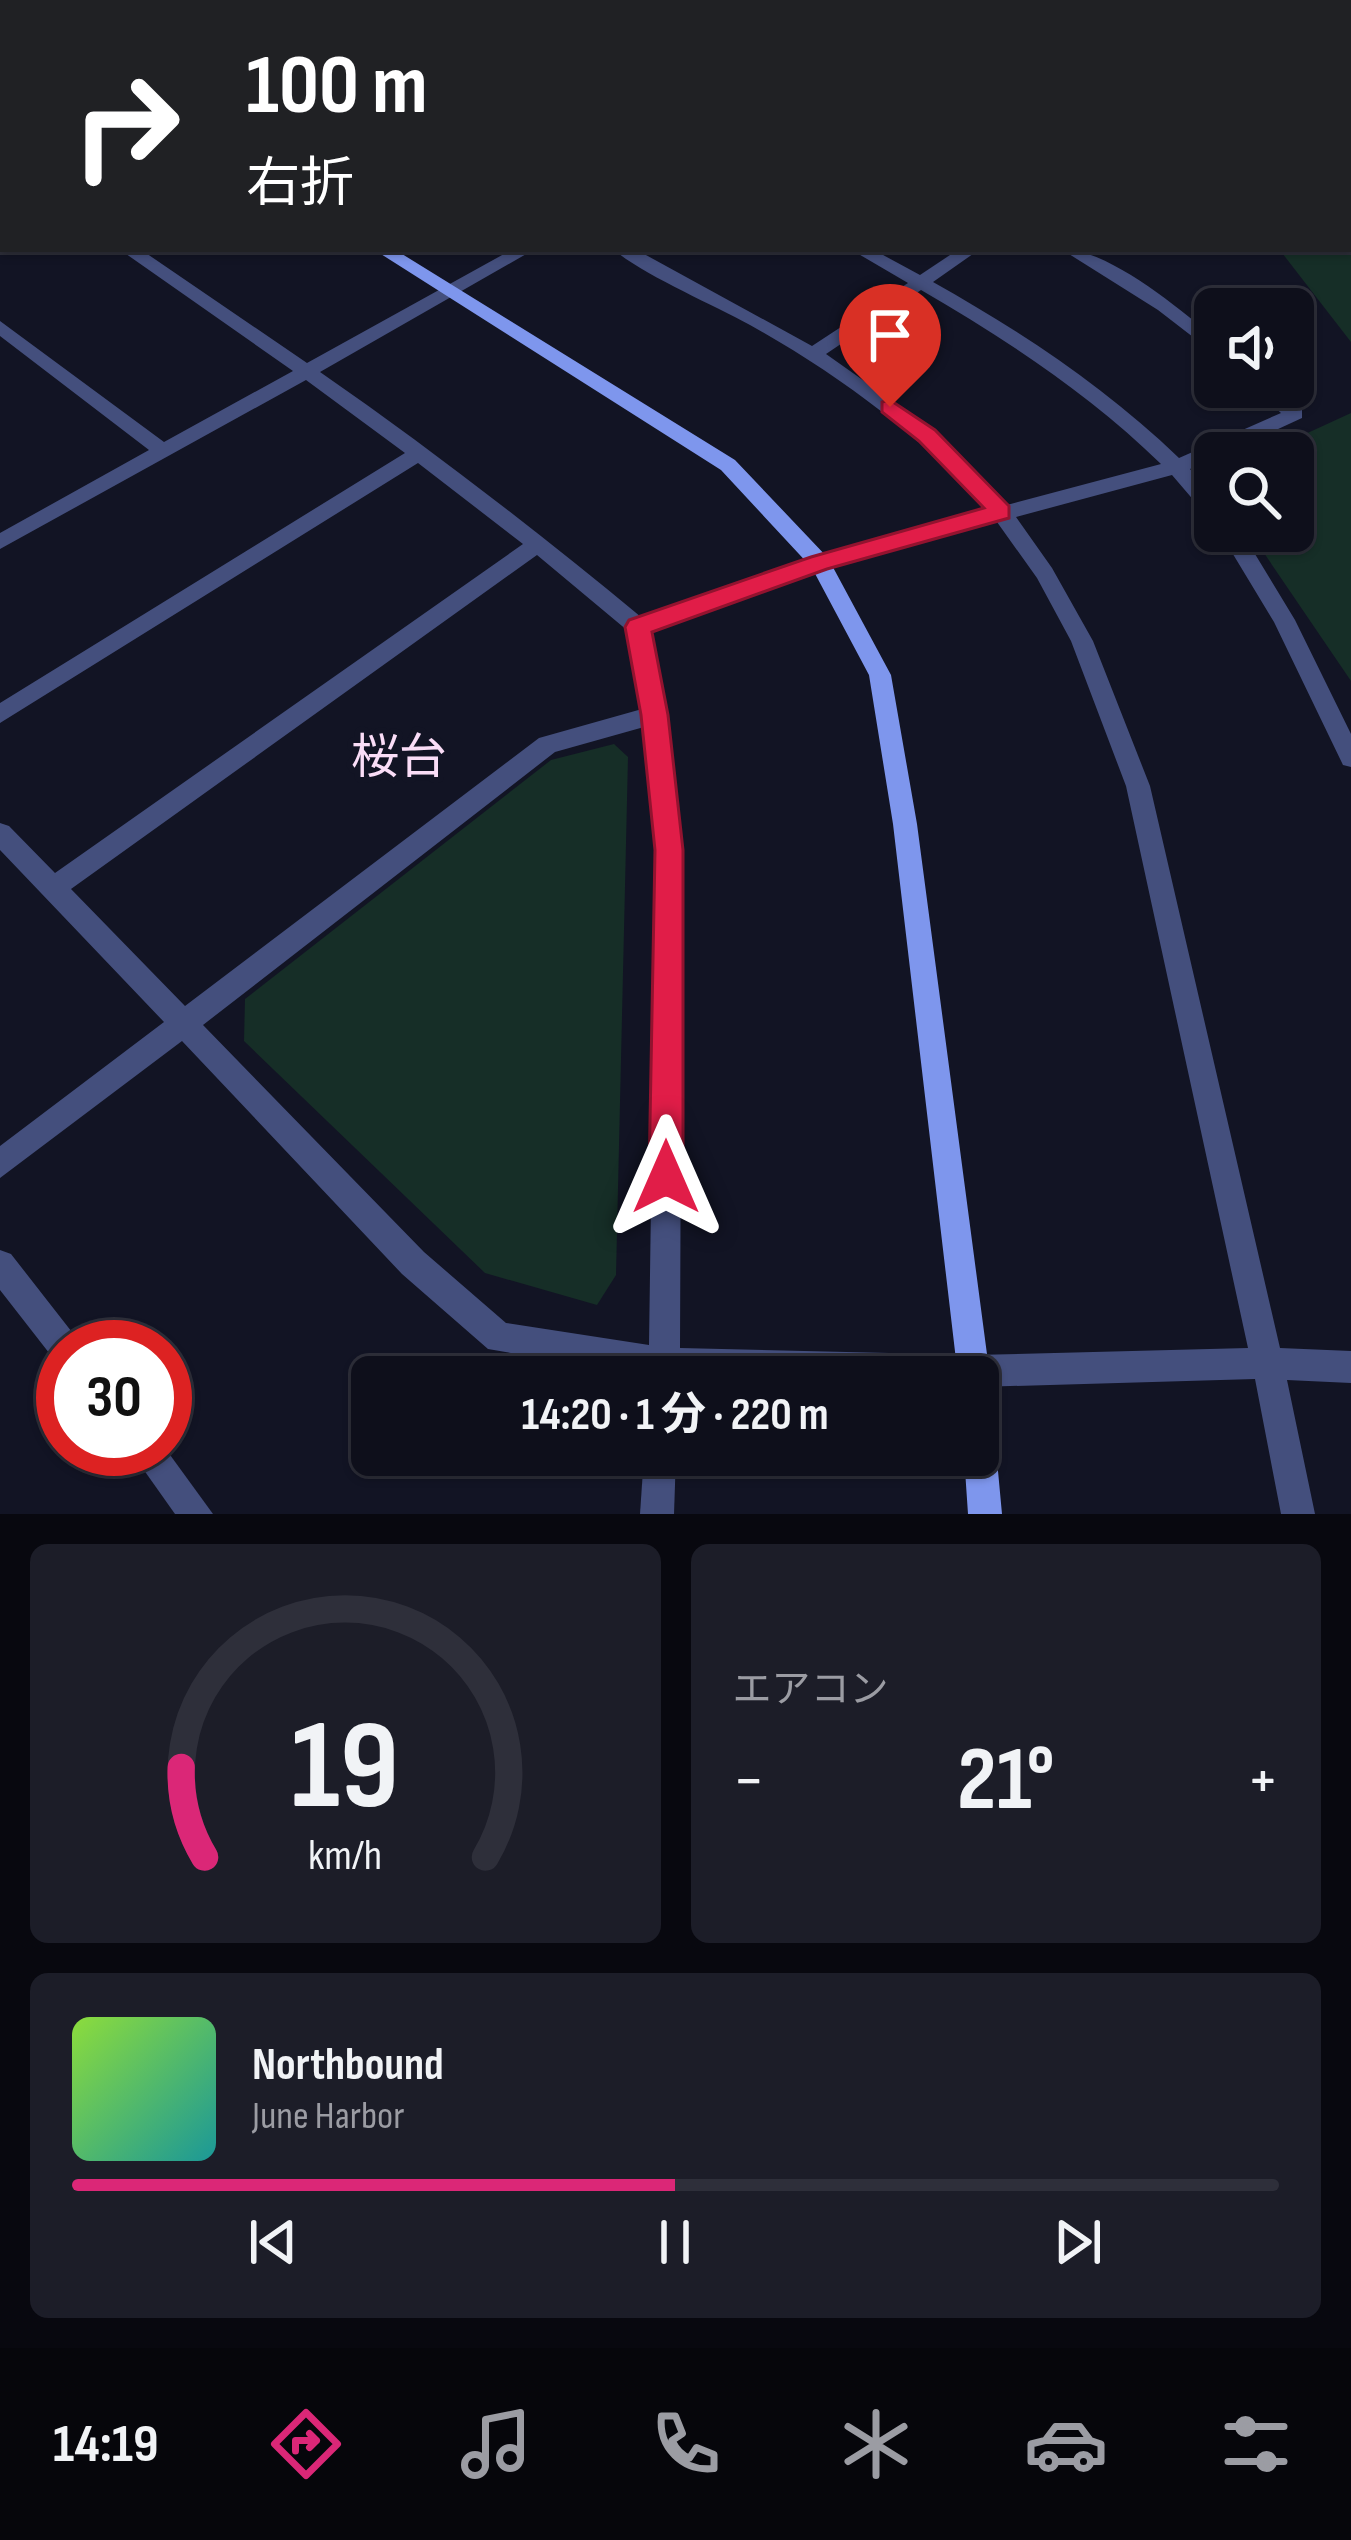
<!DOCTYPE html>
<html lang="ja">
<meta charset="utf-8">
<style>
body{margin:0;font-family:"Sofia Sans Condensed","Noto Sans JP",sans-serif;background:#1c1d28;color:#f1f3f6;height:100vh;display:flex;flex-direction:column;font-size:45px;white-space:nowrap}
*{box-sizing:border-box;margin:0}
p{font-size:39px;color:#9b9ca3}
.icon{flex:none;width:66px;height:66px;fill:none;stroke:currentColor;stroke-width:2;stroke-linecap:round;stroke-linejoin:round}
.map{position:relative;height:1514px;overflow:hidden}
.sheet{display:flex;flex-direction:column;gap:30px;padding:30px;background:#08080f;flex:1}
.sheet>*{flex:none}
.guide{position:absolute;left:0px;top:0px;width:1353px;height:252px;box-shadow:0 3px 9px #0004,0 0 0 3px #2e2f3a;background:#202124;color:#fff;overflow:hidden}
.controls{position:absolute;left:1194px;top:288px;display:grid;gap:24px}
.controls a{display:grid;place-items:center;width:120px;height:120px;border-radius:18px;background:#0e0f1b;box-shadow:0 3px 9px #0004,0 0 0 3px #2e2f3a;font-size:60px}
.speed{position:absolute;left:36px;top:1320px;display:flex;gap:24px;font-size:60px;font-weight:700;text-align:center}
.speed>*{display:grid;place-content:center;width:156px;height:156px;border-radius:50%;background:#0e0f1b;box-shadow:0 3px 9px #0004,0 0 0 3px #2e2f3a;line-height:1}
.speed .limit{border:18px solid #d22;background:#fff;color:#111}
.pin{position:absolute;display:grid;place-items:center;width:102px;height:102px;color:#fff;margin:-123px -51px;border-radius:50% 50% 50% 0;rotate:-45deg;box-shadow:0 0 12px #0007}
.pin .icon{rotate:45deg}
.me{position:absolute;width:132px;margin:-66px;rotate:0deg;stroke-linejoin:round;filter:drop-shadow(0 0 9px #0008)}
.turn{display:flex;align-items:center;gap:42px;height:252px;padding:0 48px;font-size:54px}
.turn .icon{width:156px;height:156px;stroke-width:2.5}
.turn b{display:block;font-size:84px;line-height:102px}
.big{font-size:90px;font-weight:700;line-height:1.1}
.sheet .card{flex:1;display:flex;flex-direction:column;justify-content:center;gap:18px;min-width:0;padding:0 42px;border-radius:18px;background:#1c1d28}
.sheet .dial{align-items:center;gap:0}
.dial svg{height:312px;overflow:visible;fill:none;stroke:#2e2f3a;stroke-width:7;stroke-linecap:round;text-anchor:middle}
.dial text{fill:#f1f3f6;stroke:none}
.song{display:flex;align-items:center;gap:36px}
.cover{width:144px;height:144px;border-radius:18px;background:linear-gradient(135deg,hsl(90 70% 55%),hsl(180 70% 35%))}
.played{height:12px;border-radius:6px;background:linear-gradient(90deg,#db2777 50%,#2e2f3a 50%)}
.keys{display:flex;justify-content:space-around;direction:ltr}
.heat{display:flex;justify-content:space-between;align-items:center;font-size:66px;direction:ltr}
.sheet .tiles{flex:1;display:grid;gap:30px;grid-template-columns:1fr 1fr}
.card:last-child{grid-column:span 2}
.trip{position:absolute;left:351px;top:1356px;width:648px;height:120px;border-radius:18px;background:#0e0f1b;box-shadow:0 3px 9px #0004,0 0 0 3px #2e2f3a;font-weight:700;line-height:120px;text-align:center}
.dock{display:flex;height:192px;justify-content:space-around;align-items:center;background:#06060b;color:#9b9ca3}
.dock .icon{width:84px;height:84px}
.dock .current{color:#db2777}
.dock b{font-size:54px;color:#f1f3f6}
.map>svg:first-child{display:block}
</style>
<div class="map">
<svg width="1351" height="1514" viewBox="0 0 1351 1514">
<rect width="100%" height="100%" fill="#121424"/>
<g fill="#162e27">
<path d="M645,0H1154L1160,3H640Z"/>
<path d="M1350,93H1351V342L1279,249H1350Z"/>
<path d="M1351,413V681L1249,531H1293V453H1264Z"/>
<path d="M614,744L628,757L616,1275L597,1305L485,1273L244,1041L245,999L551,760Z"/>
</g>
<path fill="#212243" stroke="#36386c" stroke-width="3" d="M1191,0H1350L1351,4L1194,3Z"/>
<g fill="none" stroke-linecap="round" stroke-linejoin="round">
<g fill="#444f7d" fill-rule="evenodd">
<path d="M165,0H183L185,3H167Z"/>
<path d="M550,0H569L571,3H552Z"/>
<path d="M3,112V123L0,124V113Z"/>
<path d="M0,158L3,159V170L0,169Z"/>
<path d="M3,192V202L0,203V193Z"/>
<path d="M119,249H140L307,363L513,249H535L320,372C431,449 537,531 641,617L812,558L988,510C919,434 839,375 750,325C712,304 643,275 613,249H635L812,346L908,283L850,249H872L920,275L959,249H980L933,282C1022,332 1105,387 1179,458L1281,413L1252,387H1274L1302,410V418L1226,453H1215V458L1190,469L1215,498V519L1208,517L1172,475L1016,517L1052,568L1093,641L1150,786L1280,1348L1351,1351V1383L1287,1380L1315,1514H1281L1255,1379L978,1387V1377H649L488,1349L402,1274L182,1041L0,1178V1146L164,1022L0,850V823L9,826L55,873L523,544L418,463L0,723V703L405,453L306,380L0,549V533L149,450L0,336V321L164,442L293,371ZM921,290C1007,340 1089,394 1161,464L1007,505L925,424L826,354ZM997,522L1037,578L1071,641L1126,786L1248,1348L974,1355L680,1348L682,850L667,715L650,631L826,569ZM537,555L628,631L642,709L539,738L185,1006L71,889ZM644,727L656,850L649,1345L506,1323L424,1252L203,1025L555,752Z"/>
<path d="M1061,249C1109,249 1178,308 1215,338V354L1158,310Z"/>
<path d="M1219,531H1241L1295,620L1351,734V767L1343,765L1274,622Z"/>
<path d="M0,1250L11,1254L75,1336L80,1347H63V1362L53,1358L0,1290Z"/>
<path d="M165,1448L213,1514H175L129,1449Z"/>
<path d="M644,1455H676L674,1514H640Z"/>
</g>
<g fill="#7e96ed" fill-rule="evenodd">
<rect x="0" y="14" width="3" height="10"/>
<path d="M373,249H394L735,460L828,558L891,675L917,824L990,1377L985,1388L978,1391V1377H958L893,824L869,675L812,568L721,470Z"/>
<path d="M978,1412L990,1416L994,1428L1002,1514H968L964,1455H978Z"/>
</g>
</g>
<path fill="#e11d48" stroke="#92132f" stroke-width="3" d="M890,400L935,430L1009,506V518L827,569L652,632L668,715L683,850V1177L678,1188L666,1193L654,1188L649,1177L655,850L641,715L625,627L629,620L811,557L984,508L919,441L882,412V402Z"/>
<g text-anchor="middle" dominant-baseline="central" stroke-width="12" stroke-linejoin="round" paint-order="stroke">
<g font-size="48" fill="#faddf7" stroke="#121424">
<text x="399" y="758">桜台</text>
</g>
</g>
</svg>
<div class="controls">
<a><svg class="icon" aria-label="sound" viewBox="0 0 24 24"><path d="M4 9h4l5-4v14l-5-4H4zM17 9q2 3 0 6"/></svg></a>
<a><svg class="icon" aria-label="search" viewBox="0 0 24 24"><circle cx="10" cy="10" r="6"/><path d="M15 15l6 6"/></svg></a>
</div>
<div class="speed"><div class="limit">30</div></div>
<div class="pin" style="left:890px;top:407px;background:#d93025"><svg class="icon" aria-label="arrive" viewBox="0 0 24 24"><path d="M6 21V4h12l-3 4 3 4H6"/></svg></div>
<svg class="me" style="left:666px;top:1177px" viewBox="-20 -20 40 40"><path d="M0-17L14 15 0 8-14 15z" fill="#e11d48" stroke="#fff" stroke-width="4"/></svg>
<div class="trip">14:20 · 1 分 · 220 m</div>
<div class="guide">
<div class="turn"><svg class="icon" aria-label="right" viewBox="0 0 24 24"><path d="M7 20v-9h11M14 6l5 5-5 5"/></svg><div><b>100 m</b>右折</div></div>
</div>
</div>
<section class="sheet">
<div class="tiles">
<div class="card dial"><svg viewBox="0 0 100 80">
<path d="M14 69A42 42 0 1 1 86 69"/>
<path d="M14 69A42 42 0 0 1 8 46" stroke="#db2777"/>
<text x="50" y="56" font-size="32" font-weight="700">19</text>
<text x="50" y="72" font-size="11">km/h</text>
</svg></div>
<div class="card"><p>エアコン</p>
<div class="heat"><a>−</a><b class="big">21°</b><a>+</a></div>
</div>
<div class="card">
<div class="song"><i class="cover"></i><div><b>Northbound</b><p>June Harbor</p></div></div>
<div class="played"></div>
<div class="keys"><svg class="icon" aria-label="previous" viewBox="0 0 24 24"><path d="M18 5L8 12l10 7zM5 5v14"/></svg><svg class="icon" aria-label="pause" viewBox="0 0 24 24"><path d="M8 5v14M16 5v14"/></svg><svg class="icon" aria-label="next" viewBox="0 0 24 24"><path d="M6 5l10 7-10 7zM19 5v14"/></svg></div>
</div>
</div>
</section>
<nav class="dock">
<b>14:19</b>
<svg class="icon current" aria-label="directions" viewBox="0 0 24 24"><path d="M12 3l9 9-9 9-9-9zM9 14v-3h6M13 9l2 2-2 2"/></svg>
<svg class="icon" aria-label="music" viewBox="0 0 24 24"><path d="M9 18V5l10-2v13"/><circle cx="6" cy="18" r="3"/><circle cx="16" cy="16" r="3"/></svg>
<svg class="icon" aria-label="phone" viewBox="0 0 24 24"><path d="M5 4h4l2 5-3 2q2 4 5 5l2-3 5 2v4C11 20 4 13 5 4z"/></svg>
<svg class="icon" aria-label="climate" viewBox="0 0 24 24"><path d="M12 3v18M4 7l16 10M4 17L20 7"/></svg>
<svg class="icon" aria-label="car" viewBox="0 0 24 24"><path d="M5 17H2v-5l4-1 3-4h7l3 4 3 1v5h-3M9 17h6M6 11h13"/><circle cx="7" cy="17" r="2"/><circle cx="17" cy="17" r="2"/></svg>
<svg class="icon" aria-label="filters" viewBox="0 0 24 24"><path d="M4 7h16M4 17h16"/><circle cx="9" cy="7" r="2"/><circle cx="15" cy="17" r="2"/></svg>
</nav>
